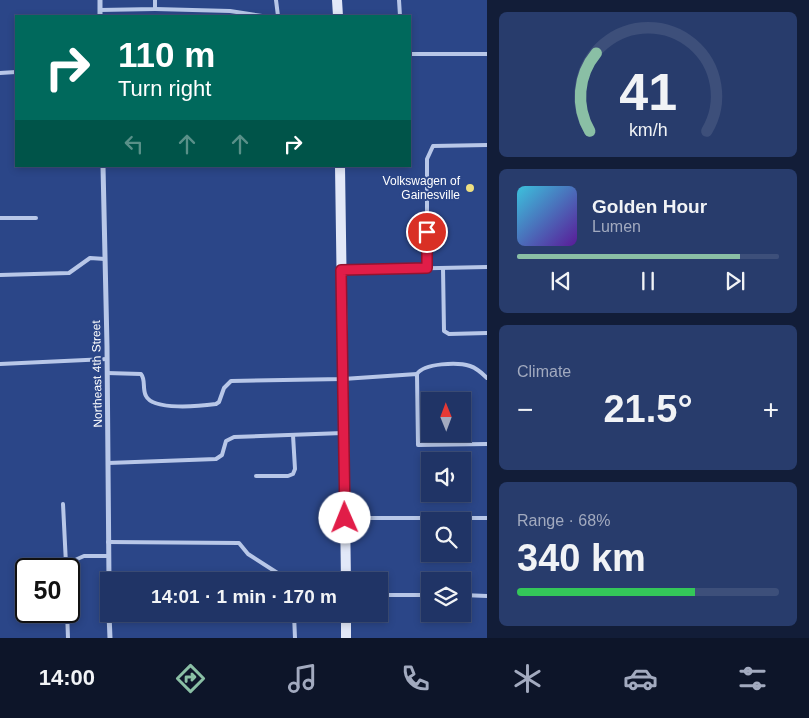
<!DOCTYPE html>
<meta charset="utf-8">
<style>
body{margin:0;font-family:Helvetica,sans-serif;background:#283c6c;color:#f1f3f6;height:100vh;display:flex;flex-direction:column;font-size:19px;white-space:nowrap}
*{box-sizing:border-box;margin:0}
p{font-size:16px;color:#a2aabf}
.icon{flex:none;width:28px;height:28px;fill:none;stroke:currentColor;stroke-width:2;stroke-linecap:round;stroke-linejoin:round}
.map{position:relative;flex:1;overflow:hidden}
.sheet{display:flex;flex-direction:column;gap:12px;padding:12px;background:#121d38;width:322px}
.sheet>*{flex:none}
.guide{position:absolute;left:15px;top:15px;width:396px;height:152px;border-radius:0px;box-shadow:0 2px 8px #0003,0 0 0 1px #3d4f7a;background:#00695c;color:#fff;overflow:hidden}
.needle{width:32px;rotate:359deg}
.fabs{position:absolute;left:421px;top:392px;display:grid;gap:10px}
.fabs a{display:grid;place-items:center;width:50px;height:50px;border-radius:0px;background:#203466;box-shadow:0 2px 8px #0003,0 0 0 1px #3d4f7a;font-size:25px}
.speed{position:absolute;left:15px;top:558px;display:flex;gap:10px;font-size:25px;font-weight:700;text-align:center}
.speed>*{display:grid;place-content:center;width:65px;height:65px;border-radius:50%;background:#203466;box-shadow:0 2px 8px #0003,0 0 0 1px #3d4f7a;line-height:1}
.speed .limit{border:2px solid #111;border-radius:8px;background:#fff;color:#111}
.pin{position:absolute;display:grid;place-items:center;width:42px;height:42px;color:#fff;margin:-21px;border:2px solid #fff;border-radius:50%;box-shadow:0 1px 5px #0007}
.me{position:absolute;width:55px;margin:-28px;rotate:359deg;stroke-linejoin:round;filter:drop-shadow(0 0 4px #0008)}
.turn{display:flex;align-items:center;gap:18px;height:105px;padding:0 20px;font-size:22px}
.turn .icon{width:65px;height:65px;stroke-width:2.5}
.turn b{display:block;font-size:35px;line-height:42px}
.lanes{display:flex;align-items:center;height:48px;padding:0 20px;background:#0003;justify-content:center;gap:25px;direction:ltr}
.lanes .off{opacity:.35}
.big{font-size:38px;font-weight:700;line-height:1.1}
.sheet .tile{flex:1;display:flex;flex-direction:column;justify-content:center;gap:8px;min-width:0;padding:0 18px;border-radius:8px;background:#283c6c}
.sheet .dial{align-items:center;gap:0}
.dial svg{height:130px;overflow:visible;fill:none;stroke:#3d4f7a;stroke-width:7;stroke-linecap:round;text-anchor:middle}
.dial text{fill:#f1f3f6;stroke:none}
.song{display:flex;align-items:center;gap:15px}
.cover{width:60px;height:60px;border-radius:8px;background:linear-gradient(135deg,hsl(190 70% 55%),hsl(270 70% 35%))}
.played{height:5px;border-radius:2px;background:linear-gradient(90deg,#8abfa5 85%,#3d4f7a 85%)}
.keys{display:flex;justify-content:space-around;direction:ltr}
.heat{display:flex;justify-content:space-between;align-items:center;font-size:28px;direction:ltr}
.charge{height:8px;border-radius:4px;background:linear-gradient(90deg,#34c759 68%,#3d4f7a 0)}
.trip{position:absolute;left:100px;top:572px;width:288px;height:50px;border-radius:0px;background:#203466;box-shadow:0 2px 8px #0003,0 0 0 1px #3d4f7a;font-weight:700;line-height:50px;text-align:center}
.tabs{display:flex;height:80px;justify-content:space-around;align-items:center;background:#0d1529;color:#a2aabf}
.tabs .icon{width:35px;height:35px}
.tabs .on{color:#8abfa5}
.tabs b{font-size:22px;color:#f1f3f6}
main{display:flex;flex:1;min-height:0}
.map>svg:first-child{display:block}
</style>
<main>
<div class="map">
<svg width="487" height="638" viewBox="0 0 487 638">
<rect width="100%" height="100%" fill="#2b4688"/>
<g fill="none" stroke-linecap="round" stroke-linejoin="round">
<g stroke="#b8c7e8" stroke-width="4">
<path d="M276,0L278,16"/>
<path d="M399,0L400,16"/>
<path d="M155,9L230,11L262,16"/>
<path d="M100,10L155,9V0"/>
<path d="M410,54H487"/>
<path d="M0,73L16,72"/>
<path d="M0,218H36"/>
<path d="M427,268V159L433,146L487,145"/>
<path d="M443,268L444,331L449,334L487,333"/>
<path d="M344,270L487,267"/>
<path d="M0,275L69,273L90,258L105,259"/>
<path d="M0,364L107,359"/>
<path d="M107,373L141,374C146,380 142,389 146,396C153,411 201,406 216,404L219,402L224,388L231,381L343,379L417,374L418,445L487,444"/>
<path d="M417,374C424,363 458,362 470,366C476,368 482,373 487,378"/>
<path d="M108,463L216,459L222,455L226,441L234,437L343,433"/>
<path d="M256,476H288L293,474L295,469L293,435"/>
<path d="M63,504L66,564"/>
<path d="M346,518H487"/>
<path d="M108,542L239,543L248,554L290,581"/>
<path d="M66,569V564L84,556H109"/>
<path d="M379,595H430"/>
<path d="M462,595L487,596"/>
<path d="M67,611L68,638"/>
<path d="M294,614L295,638"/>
</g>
<g stroke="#b8c7e8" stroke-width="5">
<path d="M100,0V16"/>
<path d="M103,166L107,346L109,581"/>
<path d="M109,614L110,638"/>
</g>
<g stroke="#e2e8f8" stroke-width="10">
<path d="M337,0L338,16"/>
<path d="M340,166L346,581"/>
<path d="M346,614V638"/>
</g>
</g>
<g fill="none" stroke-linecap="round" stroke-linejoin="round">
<g stroke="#92132f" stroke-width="12">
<path id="route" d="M345,518L341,270L427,268V232"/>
</g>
<use href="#route" stroke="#e11d48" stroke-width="9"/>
</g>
<circle fill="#eedf81" stroke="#2b4688" stroke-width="2" cx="470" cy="188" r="5"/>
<g text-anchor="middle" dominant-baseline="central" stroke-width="4" stroke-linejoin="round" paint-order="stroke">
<g font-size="12" fill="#fff" stroke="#2b4688" text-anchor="end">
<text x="460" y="181">Volkswagen of<tspan x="460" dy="14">Gainesville</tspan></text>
</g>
<g font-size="12" fill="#fff" stroke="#2b4688">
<text transform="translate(97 374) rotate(-91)">Northeast 4th Street</text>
</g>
</g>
</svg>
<div class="fabs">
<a><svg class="needle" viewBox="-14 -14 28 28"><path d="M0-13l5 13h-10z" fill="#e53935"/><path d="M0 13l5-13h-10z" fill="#a2aabf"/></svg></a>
<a><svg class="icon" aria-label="sound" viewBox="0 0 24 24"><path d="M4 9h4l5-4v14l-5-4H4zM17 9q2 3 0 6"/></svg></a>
<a><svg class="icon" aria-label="search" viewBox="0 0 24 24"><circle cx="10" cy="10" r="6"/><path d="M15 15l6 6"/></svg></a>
<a><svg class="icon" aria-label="layers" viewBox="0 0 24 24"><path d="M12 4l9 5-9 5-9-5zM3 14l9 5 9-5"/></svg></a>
</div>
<div class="speed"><div class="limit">50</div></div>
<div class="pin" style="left:427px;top:232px;background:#d93025"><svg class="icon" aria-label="arrive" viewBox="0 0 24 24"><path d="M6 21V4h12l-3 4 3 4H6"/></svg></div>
<svg class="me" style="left:345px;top:518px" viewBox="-20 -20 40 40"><circle r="19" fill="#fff"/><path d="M0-13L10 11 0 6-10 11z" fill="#e11d48"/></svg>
<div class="trip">14:01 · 1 min · 170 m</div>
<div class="guide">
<div class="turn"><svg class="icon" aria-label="right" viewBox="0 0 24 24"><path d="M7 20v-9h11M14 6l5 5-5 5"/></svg><div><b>110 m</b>Turn right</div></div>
<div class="lanes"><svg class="icon off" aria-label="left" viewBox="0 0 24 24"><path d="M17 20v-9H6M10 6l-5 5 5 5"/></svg><svg class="icon off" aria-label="ahead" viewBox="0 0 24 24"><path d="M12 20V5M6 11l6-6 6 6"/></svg><svg class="icon off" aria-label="ahead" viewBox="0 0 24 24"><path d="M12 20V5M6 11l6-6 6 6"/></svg><svg class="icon" aria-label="right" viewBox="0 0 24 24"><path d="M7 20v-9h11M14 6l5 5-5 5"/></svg></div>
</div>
</div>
<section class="sheet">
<div class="tile dial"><svg viewBox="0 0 100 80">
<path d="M14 69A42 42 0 1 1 86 69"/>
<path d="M14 69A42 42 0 0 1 18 21" stroke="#8abfa5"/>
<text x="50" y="56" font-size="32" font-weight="700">41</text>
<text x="50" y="72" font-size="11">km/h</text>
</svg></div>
<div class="tile">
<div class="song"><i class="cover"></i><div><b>Golden Hour</b><p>Lumen</p></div></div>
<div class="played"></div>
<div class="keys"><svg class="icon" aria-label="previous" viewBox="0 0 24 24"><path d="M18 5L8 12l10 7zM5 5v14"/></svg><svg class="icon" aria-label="pause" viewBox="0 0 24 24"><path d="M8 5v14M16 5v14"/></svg><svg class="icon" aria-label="next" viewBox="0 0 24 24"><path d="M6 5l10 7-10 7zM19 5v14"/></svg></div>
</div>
<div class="tile"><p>Climate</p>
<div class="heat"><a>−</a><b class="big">21.5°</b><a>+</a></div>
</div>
<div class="tile"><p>Range · 68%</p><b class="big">340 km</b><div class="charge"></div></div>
</section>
</main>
<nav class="tabs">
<b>14:00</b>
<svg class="icon on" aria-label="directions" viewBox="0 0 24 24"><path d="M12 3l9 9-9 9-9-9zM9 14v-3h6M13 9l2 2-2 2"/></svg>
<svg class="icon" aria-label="music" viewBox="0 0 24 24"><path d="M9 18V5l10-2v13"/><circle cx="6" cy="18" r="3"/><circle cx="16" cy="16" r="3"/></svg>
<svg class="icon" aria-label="phone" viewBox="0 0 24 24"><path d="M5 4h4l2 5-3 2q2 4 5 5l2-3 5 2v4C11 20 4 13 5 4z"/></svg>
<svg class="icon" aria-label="climate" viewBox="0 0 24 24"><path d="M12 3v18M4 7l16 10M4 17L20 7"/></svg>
<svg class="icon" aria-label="car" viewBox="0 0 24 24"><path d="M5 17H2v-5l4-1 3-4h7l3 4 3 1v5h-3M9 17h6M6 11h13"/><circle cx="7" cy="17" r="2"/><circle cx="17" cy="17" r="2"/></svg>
<svg class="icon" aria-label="filters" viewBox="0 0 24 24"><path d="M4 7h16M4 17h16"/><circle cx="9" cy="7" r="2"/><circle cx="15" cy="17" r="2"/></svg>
</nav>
